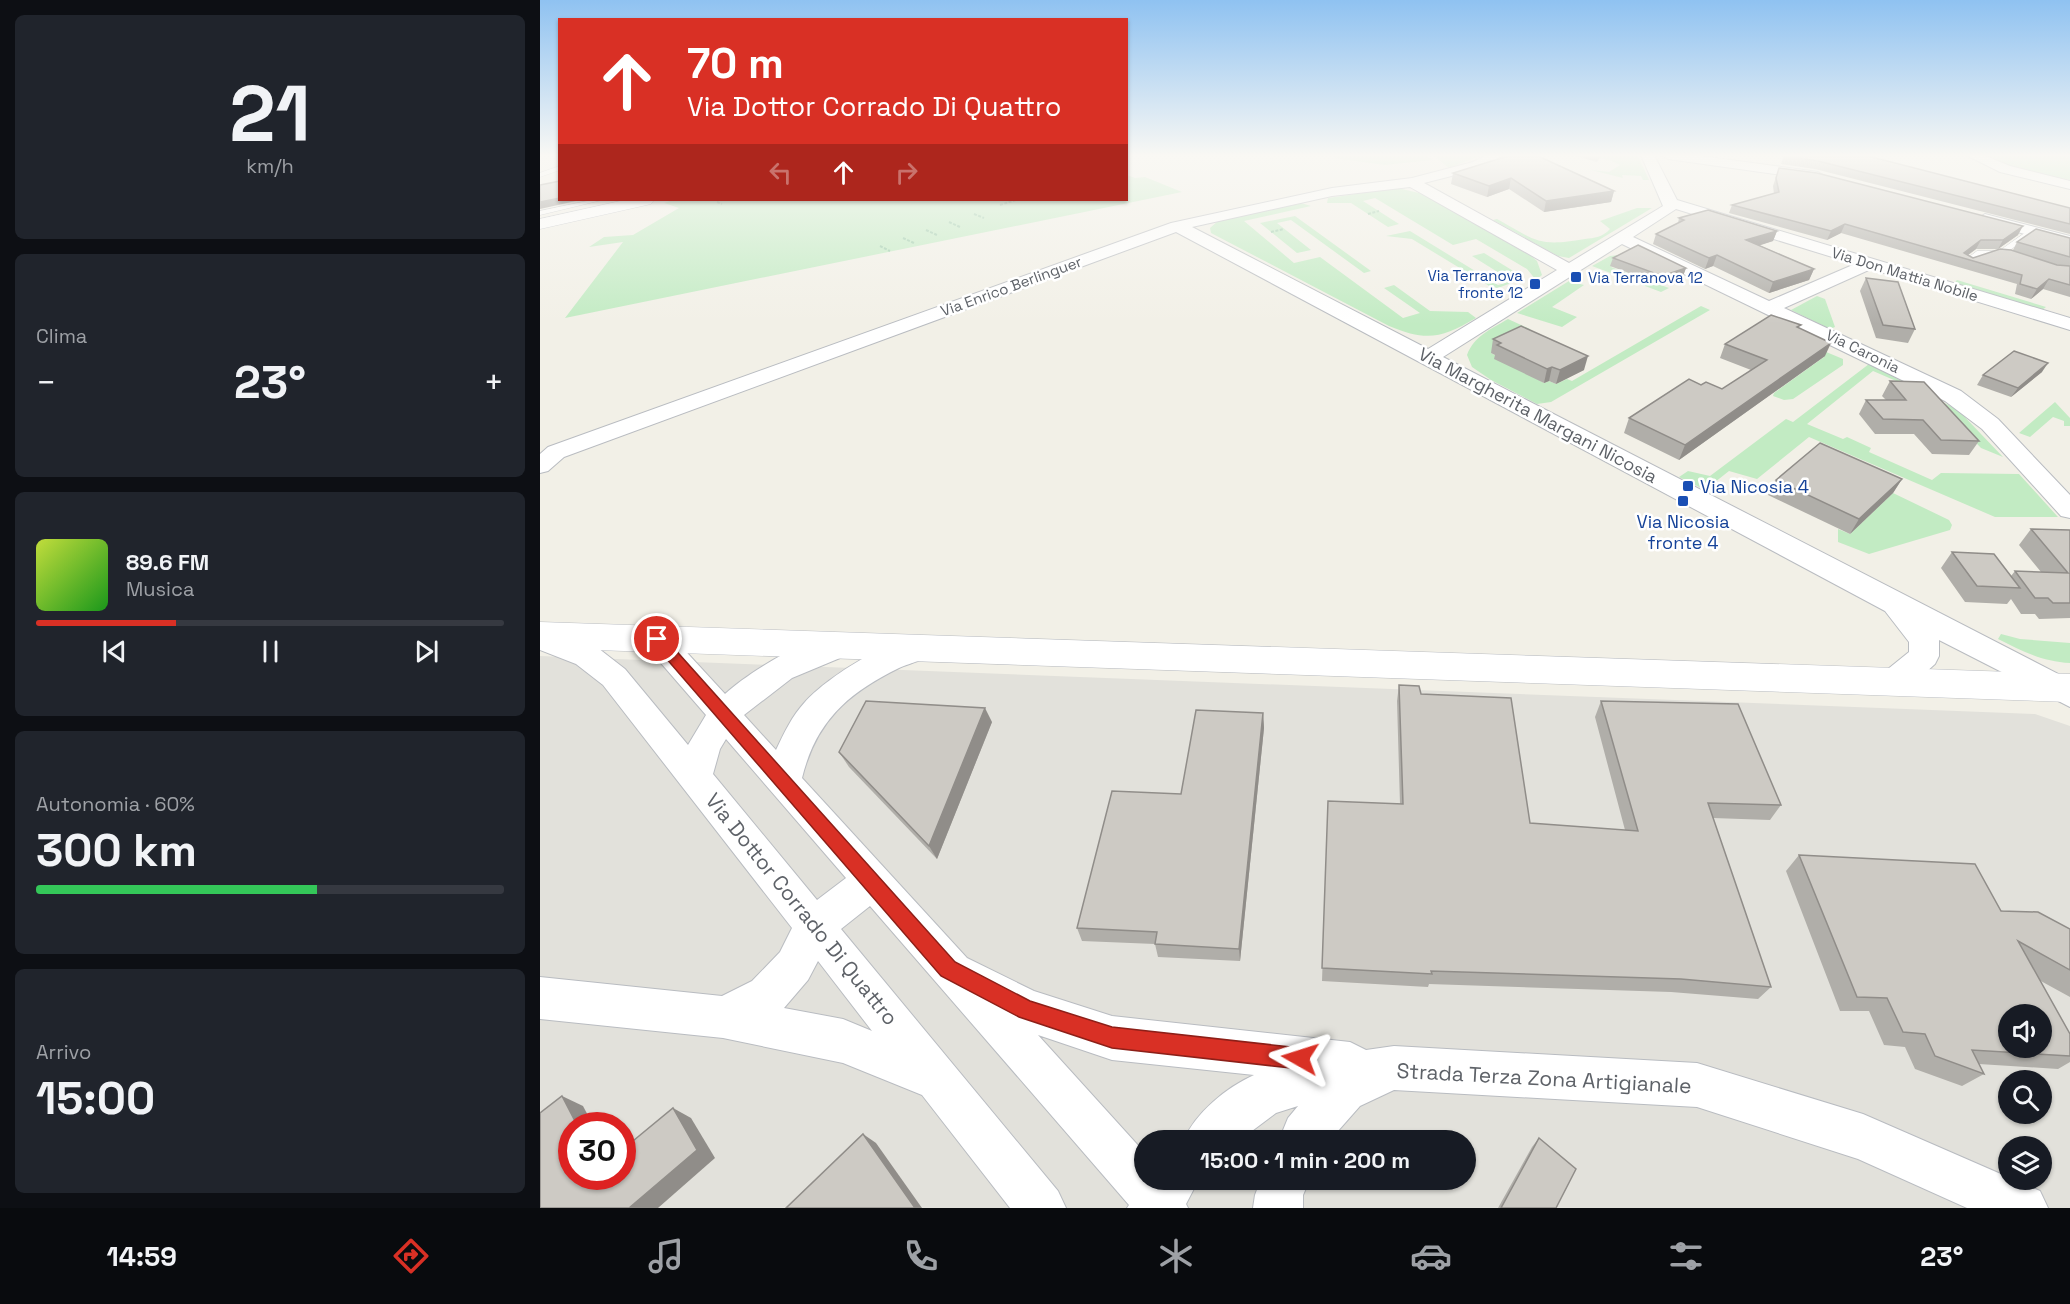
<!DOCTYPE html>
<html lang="it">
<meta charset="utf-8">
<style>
body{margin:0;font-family:"Space Grotesk",sans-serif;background:#20242c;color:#f1f3f6;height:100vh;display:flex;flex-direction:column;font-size:22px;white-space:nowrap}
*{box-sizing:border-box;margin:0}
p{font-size:20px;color:#9ea1a6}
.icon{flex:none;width:33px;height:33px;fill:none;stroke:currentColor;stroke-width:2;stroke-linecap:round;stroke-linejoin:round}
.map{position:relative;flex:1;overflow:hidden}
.sheet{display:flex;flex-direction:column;gap:15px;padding:15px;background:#0d0f14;width:540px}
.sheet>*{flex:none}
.guide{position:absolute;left:18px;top:18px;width:570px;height:183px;border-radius:0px;box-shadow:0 2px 4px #0004;background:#d93025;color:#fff;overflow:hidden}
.fabs{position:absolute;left:1458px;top:1004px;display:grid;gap:12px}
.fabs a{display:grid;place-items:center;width:54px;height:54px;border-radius:50%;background:#171b24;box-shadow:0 2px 4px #0004;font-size:30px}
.speed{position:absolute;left:18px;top:1112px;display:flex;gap:12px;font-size:30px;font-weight:700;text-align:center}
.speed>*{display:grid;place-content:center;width:78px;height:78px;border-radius:50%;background:#171b24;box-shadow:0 2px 4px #0004;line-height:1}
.speed .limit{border:9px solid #d22;background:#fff;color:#111}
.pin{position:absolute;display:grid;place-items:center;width:51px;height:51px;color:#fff;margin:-26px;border:3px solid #fff;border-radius:50%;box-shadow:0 2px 6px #0007}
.me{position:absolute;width:66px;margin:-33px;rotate:276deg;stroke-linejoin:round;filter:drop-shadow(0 0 4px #0008)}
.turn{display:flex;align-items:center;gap:21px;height:126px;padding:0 30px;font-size:27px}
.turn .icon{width:78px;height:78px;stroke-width:2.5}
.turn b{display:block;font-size:42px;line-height:51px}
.lanes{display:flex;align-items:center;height:57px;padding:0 30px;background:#0003;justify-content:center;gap:30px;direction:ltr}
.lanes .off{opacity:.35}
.big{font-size:45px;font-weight:600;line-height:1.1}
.sheet .card{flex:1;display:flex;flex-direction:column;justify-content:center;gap:9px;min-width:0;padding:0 21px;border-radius:9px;background:#20242c}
.sheet .dial{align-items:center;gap:0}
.dial b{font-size:78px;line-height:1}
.song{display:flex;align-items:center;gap:18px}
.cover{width:72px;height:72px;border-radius:9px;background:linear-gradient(135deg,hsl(70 70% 55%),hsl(120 70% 35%))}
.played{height:6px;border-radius:3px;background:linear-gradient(90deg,#d93025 30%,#363941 30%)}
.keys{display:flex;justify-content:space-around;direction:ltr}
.heat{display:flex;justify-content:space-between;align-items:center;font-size:33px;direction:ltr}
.charge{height:9px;border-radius:4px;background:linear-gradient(90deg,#34c759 60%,#363941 0)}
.trip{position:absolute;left:594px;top:1130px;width:342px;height:60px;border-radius:30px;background:#171b24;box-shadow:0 2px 4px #0004;font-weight:600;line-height:60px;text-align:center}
.tab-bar{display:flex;height:96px;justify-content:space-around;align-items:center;background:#090b0e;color:#9ea1a6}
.tab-bar .icon{width:42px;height:42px}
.tab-bar .current{color:#d93025}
.tab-bar b{font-size:27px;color:#f1f3f6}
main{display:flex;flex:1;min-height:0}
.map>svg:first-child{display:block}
</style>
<main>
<section class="sheet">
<div class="card dial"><b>21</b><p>km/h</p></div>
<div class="card"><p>Clima</p>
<div class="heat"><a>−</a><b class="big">23°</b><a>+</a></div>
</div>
<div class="card">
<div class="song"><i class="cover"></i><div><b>89.6 FM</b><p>Musica</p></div></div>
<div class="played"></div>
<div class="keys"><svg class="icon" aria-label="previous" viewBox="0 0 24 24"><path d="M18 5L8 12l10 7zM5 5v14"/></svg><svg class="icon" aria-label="pause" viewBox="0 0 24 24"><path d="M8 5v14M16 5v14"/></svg><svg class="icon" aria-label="next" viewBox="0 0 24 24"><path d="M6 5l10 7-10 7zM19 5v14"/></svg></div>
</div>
<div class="card"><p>Autonomia · 60%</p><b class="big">300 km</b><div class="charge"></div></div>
<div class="card"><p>Arrivo</p><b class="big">15:00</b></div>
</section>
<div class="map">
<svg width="1530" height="1208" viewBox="0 0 1530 1208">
<rect width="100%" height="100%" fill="#f2f0e7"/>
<path fill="#e2e1db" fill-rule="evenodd" d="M0,656L1495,714L1530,726V1208H0ZM1468,1014H1502V1047H1468ZM1468,1080H1502V1113H1468ZM32,1125H82V1176H32ZM604,1140H926V1179H604ZM1468,1146H1502V1179H1468Z"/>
<g fill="#c2ebc3">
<path d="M798,155H886L892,160L845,165L794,158Z"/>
<path d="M893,155H942L909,168Z"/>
<path d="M1039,155L1098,156L1109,180H1103L1101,176L1082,175L1083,178L1051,170L1069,172L1080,165L1070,160Z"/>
<path d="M1443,155H1530V180L1479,170Z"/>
<path d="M587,175L595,178L605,177L642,192L25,318L83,242L49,247L64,237L93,235L139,208L124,203L130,201L586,200Z"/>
<path d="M858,188L883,194L991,256L997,261L1002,275L996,280L987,269L936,239L913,245L835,198L823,201L859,224L848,227L811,203H787L788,198Z"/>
<path d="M761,203L771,206L704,221L754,263L780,257L863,318L880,313L844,288L854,285L890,311L928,312L936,318C902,338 887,342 849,326L671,233L670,228L678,221Z"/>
<path d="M1097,208H1112L1029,258L1018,256L953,220L957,219C997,241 998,247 1045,239C1054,238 1063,237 1070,229L1060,221Z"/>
<path d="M755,216L831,271L824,273L751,220L737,223L771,250L757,253L720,223Z"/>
<path d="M870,231L958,285L972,281L932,256L944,253L975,272L979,280L958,288L951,287L872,239L846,236Z"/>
<path d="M1087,254L1071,267L1129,288L1121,292L1052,266L1070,256Z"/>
<path d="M1417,280L1506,307L1502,310L1413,284Z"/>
<path d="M1029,281L1044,285L1012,307L1037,317L1022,327L977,313Z"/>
<path d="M1277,296L1285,299L1295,327L1290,329L1251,310Z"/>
<path d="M1161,306L1170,310L1011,402L997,404L951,380L932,367L927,355C934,336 951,329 968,319L990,329L991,333L951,353L1004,383L1009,381L1016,384L1027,379L1032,381Z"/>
<path d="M1255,339L1303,359V365L1253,399L1244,400L1233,396L1234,393L1284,357Z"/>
<path d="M1329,364L1418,410L1463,457L1441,448L1391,396L1333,371L1267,424L1303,439L1307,437L1331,448L1329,452L1392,480L1401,473L1479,474L1518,517H1455L1269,437L1217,479L1189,471L1165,490L1139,477L1148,471L1170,476L1246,419L1253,422Z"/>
<path d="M1515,402L1530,418V426H1524V421L1513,417L1490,437L1479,433Z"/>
<path d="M1353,493L1409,520L1412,525L1410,530L1329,554L1298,542V529L1310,534Z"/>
<path d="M1461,634L1480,639L1530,643V663C1503,662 1482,651 1458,639Z"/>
</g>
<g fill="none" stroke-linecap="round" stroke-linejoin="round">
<g stroke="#b9bcc1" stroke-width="1">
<g id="service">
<path d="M20,166V170L0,177V173Z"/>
<path d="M52,200H62L0,215V211Z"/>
<path d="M1489,230L1496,232L1467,252L1474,254V258L1442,255L1428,265L1421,263L1437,251H1459Z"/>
</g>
</g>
<g stroke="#b9bcc1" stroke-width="2">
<g id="minor">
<path d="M947,155H963L943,168L884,183L1029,263L1123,206L1101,155H1114L1137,200L1530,318V330L1331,269L1244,308L1421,391L1458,419L1530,495V518L1521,516L1442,429L1405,401L1082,244L903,357L1530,680V707L1399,640V656L1395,664L1365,691L1354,694L1343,691L1338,682L1343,673L1369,652V642L1345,611L636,232L24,457L8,471L0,473V454L8,447L631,223L792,188L872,178L933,162ZM870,187L1017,270L888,349L652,227L792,196ZM1136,209L1315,264L1229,301L1093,237Z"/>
<path d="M1121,155H1154L1278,172L1285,176L1278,180L1128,159Z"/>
<path d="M1426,155H1443L1470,166L1530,181V189L1460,172Z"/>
<path d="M1445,214L1530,236V246L1440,222L1437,219Z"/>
<path d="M0,627L58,648L85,669L148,745L166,715L107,647L102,639L107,631L117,628L127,631L185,694C209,672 279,627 312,637L316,645L312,653L252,678L204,715L236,750C244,733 252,716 265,702C286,678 358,630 390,640L394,648C387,661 372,662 359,668C308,693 276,721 262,778L427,958L494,991L572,1016L810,1042L826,1050L854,1046L1157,1063L1323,1114L1500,1191L1508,1208H1427L1318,1159L1157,1107L854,1090L820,1106L790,1140H739L748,1118L758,1106L736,1113L700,1140H644C655,1113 687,1087 714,1075L572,1060L498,1035L604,1152V1179H659L646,1204L648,1208H587L589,1205L330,906L301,929L518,1191L526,1208H470L382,1095L303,1063L183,1038L0,1019V977L182,996L212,981L240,952L252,928L63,685L36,664L0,650ZM186,739L306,878L277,900L173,774L180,749ZM278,961L332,1031L303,1019L244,1008L268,980Z"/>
<path d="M721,1179H770L763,1195V1208H713L715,1195Z"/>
</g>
</g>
<g stroke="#b9bcc1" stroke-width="1">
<path id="tertiary" d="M0,622L1530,674V702L0,648Z"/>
</g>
<g stroke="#babdc3" stroke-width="1">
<path id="secondary" d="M85,200H114L111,204L0,229V219Z"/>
</g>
<g stroke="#99caa8" stroke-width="2" stroke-dasharray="3 1.5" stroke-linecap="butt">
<path d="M177,202L182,204"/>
<path d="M460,205L476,200"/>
<path d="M434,214L444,218"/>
<path d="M828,214L839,211"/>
<path d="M409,222L420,227"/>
<path d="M386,230L397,235"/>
<path d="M731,232L744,229"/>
<path d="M363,238L374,243"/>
<path d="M340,246L350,251"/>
<path d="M1078,276L1085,272"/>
</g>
<use href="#service" fill="#fff" fill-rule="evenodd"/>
<use href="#minor" fill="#fff" fill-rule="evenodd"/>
<use href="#tertiary" fill="#fff" fill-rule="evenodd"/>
<use href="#secondary" fill="#fff" fill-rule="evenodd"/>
</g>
<g fill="#b0aea9">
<path d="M971,155H1001L1000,157L1074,191L1071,202L1004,212L969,189L947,197L911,184L913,173Z"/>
<path d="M1033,155H1062L1057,162Z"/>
<path d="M1244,155L1530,208V234L1275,169L1241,164Z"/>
<path d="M1239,168L1478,235L1458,249H1436L1428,255L1433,258L1473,250L1477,242L1530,238V297L1503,289L1491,299L1475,294L1477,284L1301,233L1287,240L1189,213L1192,205L1234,194L1233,186Z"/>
<path d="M1139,218L1237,231L1233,241L1219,245L1274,269L1269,280L1229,293L1173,266L1165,269L1113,244L1116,234L1138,223Z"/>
<path d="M1073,258L1146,268L1143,276L1119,284L1070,266Z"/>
<path d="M1326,278L1375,329L1368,343L1336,338L1320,291Z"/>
<path d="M1259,329L1285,356L1139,460L1084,433L1089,418L1161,385L1182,389L1211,370L1180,358L1185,344Z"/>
<path d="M953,339L1044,370L1016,384L1009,381L1004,383L954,359L955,355L951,353Z"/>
<path d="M1502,372L1471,397L1437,385L1443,375Z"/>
<path d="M1350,381L1439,441L1429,455L1392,454L1374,434H1335L1319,414L1326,400H1346L1342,396Z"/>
<path d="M1362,479L1353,493L1310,534L1228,495L1236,480Z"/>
<path d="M1491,529L1530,530V618L1499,619L1495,614H1481L1471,599L1467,604L1425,602L1401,568L1412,552L1471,576L1475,571L1501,572L1479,545Z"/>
<path d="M859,685L881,694L990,823L1085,830L1055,717L1061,701L1241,805L1230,820L1173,818L1231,987L1218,999L1131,992L889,984L888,987L782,981L788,801L860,804L857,701Z"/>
<path d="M723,713L724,728L700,961L618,957L615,944L542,941L537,928L641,794Z"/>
<path d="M452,722L397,859L309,767L299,752Z"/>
<path d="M1259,855L1530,929V997L1499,980L1530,1034V1062L1518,1069L1439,1064L1444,1074L1422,1086L1375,1069L1365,1047L1344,1045L1329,1011H1300L1246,871Z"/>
<path d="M999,1138L1016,1208H958L992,1147Z"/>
</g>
<g fill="#908d89">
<path d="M971,178L969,189L947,197L949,186Z"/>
<path d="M1074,191L1071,202L1004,212L1006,201Z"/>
<path d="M20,198V200H35L36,201L0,209V202Z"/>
<path d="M1305,224L1301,233L1287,240L1291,231Z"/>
<path d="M1483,226L1478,235L1458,249L1463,240Z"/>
<path d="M1237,231L1233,241L1203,251L1206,240Z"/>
<path d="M1441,240L1436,249L1424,258V253Z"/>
<path d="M1177,255L1173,266L1165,269L1169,258Z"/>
<path d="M1146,268L1143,276L1119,284L1122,276Z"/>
<path d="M1274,269L1269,280L1229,293L1233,282Z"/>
<path d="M1509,279L1503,289L1491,299L1497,289Z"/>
<path d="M1291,343L1285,356L1139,460L1145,445Z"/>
<path d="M1048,356L1044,370L1016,384L1020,370Z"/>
<path d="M1508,363L1502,372L1471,397L1478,388Z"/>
<path d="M1012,367L1009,381L1004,383L1007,369Z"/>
<path d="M1362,479L1353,493L1310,534L1319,519Z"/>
<path d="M445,708L452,722L397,859L389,846Z"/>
<path d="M723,713L724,728L700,961L699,949Z"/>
<path d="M22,1096L43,1106L53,1125H37Z"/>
<path d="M133,1108L151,1118L175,1158L118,1208H89Z"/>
<path d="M323,1134L336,1143L382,1208H375Z"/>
</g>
<g fill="#cdcac4" stroke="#908d89" stroke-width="1.5" fill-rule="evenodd">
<path d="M971,155H999L998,156L1074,191L1006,201L971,178L949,186L913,173Z"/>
<path d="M1244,155H1324L1530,208V224L1278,161L1243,156Z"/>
<path d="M1239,168L1277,173L1483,226L1463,240H1441L1424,253L1433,258L1460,249L1471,250L1517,265L1530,266V285L1509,279L1497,289L1480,284L1482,275L1305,224L1291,231L1192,205L1239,192L1236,178Z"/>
<path d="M20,181V198L0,202V185Z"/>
<path d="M1168,210L1237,231L1206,240L1274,269L1233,282L1177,255L1169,258L1116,234L1144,220L1139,218Z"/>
<path d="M1496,229L1530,238V257L1477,242Z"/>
<path d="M1098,245L1146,268L1122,276L1073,258Z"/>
<path d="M1326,278L1358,282L1375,329L1343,325Z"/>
<path d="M1231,315L1261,325L1257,327L1291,343L1145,445L1089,418L1149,379L1161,385L1166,382L1182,389L1227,360L1185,344Z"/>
<path d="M981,326L1048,356L1020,370L1012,367L1007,369L957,345L961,343L953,339Z"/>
<path d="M1474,351L1508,363L1478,388L1443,375Z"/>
<path d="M1350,381L1384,382L1439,441L1401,440L1383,420L1343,419L1326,400H1366Z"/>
<path d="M1280,443L1362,479L1319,519L1236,480Z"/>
<path d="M1491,529L1530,530V603H1513L1508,598H1495L1475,571L1528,573Z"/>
<path d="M1412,552L1454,554L1480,588L1437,586Z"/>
<path d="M859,685L879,686L881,694L971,698L990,823L1098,831L1061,701L1198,704L1241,805L1168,803L1231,987L1141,979L891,971L892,974L782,968L788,801L863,804Z"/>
<path d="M326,701L445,708L389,846L299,752Z"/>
<path d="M656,710L723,713L699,949L615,944L617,932L537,928L572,791L641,794Z"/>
<path d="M1259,855L1435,864L1461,911L1498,912L1530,929V970L1478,941L1530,1034V1056L1432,1050L1444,1074L1395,1056L1385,1034L1363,1032L1347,998L1317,997ZM1468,1014H1502V1047H1468Z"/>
<path d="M22,1096L37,1125H32V1176H82V1150L133,1108L157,1150L89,1208H0V1113Z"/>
<path d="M323,1134L375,1208H246Z"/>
<path d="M999,1138L1036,1169L1016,1208H961Z"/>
</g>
<linearGradient id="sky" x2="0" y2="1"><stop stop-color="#8fc2f1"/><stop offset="0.48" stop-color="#f9f8f4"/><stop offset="1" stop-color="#f9f8f4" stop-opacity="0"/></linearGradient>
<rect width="1530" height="324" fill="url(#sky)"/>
<path fill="#d93025" stroke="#8d1f18" stroke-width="1.5" d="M117,633L122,635L415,962L490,1001L572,1027L760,1048L767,1051L770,1058L767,1066L760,1069L572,1048L479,1017L401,976L112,642V635Z"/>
<g fill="#1a4fb4" stroke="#fff" stroke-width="2">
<rect x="1030" y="271" width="12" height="12" rx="3"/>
<rect x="989" y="278" width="12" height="12" rx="3"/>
<rect x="1142" y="480" width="12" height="12" rx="3"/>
<rect x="1137" y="495" width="12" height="12" rx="3"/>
</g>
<g text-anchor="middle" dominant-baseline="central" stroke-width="5" stroke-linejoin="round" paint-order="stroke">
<g font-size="15" fill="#5e6268" stroke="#fff">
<text transform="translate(1365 274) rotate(17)">Via Don Mattia Nobile</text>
<text transform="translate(471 286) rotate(-20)">Via Enrico Berlinguer</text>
<text transform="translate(1323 351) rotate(26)">Via Caronia</text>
</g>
<g font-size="15" fill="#164399" stroke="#fff" text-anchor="end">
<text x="983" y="275">Via Terranova<tspan x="983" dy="17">fronte 12</tspan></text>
<text x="1048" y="277" text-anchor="start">Via Terranova 12</text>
</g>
<g font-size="18" fill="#5e6268" stroke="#fff">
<text transform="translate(998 415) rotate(28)">Via Margherita Margani Nicosia</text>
</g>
<g font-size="18" fill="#164399" stroke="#fff" text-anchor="start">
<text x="1160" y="486">Via Nicosia 4</text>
<text x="1143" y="521" text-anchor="middle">Via Nicosia<tspan x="1143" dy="21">fronte 4</tspan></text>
</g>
<g font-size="21" fill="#5e6268" stroke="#fff">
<text transform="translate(262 909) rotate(51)">Via Dottor Corrado Di Quattro</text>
<text transform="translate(1004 1078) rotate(3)">Strada Terza Zona Artigianale</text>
</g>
</g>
</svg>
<div class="fabs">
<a><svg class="icon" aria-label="sound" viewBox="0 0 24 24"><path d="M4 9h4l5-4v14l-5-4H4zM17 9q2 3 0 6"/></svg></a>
<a><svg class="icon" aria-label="search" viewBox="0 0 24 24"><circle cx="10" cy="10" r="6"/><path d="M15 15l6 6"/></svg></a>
<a><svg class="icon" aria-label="layers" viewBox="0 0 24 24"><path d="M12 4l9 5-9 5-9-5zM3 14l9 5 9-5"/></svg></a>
</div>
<div class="speed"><div class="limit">30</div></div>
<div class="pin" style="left:117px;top:639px;background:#d93025"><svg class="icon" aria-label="arrive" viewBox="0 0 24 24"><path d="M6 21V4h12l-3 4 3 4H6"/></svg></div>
<svg class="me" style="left:760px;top:1058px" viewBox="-20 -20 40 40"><path d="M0-17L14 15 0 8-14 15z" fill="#d93025" stroke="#fff" stroke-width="4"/></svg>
<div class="trip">15:00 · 1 min · 200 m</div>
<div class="guide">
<div class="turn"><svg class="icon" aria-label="ahead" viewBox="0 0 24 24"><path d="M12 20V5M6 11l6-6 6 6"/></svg><div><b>70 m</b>Via Dottor Corrado Di Quattro</div></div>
<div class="lanes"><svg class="icon off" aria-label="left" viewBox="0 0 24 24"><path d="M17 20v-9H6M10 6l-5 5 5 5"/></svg><svg class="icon" aria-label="ahead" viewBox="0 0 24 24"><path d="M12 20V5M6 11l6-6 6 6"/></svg><svg class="icon off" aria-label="right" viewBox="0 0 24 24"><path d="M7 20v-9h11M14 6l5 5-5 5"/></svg></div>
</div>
</div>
</main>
<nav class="tab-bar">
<b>14:59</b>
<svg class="icon current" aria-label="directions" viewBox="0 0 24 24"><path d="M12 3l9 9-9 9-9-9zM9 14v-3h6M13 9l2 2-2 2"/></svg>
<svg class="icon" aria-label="music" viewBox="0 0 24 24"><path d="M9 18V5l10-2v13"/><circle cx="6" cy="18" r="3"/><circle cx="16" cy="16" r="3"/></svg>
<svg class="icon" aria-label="phone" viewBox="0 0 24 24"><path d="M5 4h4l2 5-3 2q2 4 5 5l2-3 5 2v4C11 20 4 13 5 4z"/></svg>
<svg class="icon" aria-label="climate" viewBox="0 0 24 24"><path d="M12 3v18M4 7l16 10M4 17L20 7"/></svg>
<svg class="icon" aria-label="car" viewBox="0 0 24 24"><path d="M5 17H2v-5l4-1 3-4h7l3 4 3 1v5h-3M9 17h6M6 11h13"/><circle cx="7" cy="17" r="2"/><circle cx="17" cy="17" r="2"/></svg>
<svg class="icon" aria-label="filters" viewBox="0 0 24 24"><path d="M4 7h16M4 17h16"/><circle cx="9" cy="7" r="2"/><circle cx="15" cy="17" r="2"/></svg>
<b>23°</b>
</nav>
